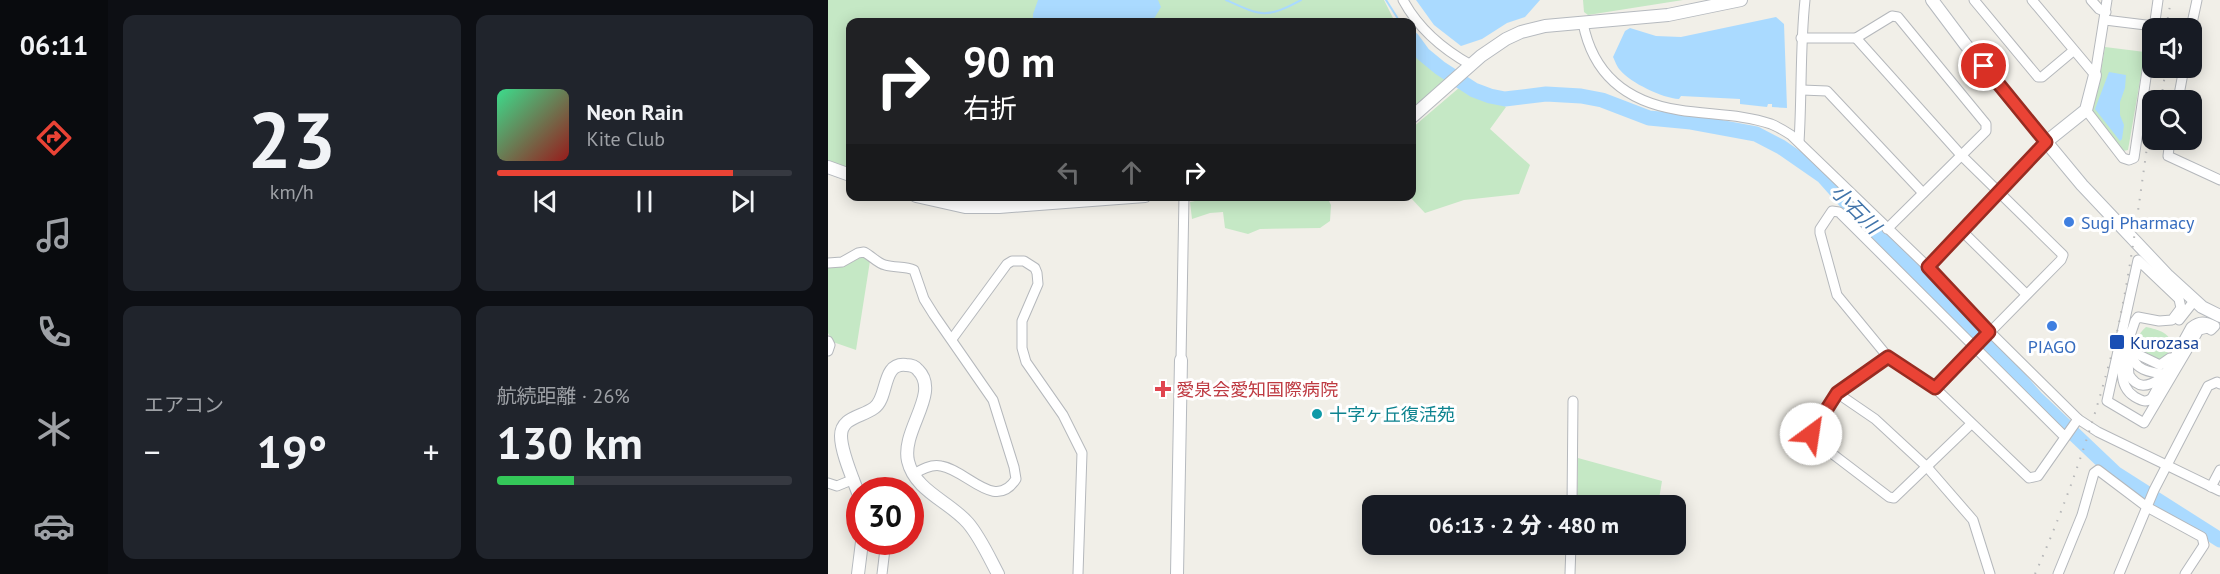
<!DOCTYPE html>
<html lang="ja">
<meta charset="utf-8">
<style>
body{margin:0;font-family:"PT Sans","Noto Sans JP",sans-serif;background:#20242c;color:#f1f3f6;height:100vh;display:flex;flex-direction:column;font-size:22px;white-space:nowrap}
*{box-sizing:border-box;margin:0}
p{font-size:20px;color:#9ea1a6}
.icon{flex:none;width:33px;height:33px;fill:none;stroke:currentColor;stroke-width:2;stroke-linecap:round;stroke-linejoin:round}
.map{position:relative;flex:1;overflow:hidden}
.side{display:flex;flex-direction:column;gap:15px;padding:15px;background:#0d0f14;width:720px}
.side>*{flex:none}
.top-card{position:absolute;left:18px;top:18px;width:570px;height:183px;border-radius:12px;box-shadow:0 3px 15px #0003;background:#202124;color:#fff;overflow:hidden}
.buttons{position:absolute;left:1314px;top:18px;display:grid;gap:12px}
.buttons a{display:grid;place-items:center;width:60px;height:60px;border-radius:12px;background:#171b24;box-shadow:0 3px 15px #0003;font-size:30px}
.speed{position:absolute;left:18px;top:477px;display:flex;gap:12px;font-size:30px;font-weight:700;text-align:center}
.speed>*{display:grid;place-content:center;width:78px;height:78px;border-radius:50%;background:#171b24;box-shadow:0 3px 15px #0003;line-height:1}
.speed .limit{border:9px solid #d22;background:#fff;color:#111}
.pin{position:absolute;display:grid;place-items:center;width:51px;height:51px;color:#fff;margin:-26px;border:3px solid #fff;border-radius:50%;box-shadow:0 2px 6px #0007}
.me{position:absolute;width:66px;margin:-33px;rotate:31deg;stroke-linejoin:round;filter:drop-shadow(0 0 4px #0008)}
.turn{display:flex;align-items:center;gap:21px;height:126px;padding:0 18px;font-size:27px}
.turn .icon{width:78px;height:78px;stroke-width:2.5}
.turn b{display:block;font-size:42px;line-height:51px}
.lanes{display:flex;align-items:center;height:57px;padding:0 18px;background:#0003;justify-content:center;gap:30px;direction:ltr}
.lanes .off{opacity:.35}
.big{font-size:45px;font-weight:800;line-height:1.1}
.side .widget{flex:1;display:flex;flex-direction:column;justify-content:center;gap:9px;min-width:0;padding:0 21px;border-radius:12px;background:#20242c}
.side .dial{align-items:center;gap:0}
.dial b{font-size:78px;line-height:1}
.song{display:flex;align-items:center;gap:18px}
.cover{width:72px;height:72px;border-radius:9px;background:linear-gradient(135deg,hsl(150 70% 55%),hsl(0 70% 35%))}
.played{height:6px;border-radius:3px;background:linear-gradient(90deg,#ea4335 80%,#363941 80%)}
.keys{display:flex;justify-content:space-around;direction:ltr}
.heat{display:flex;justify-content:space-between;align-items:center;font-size:33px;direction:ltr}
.charge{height:9px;border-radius:4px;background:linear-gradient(90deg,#34c759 26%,#363941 0)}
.side .tiles{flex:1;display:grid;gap:15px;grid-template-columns:repeat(2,1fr)}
.trip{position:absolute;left:534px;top:495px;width:324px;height:60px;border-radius:12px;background:#171b24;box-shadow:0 3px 15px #0003;font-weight:800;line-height:60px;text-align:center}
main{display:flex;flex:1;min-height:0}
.tabs{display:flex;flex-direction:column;width:108px;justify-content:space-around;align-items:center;background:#090b0e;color:#9ea1a6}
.tabs .icon{width:42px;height:42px}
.tabs .current{color:#ea4335}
.tabs b{font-size:27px;color:#f1f3f6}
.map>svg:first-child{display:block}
</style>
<main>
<nav class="tabs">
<b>06:11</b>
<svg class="icon current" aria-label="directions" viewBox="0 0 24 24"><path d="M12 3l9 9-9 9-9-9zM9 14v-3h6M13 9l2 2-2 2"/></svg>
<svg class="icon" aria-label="music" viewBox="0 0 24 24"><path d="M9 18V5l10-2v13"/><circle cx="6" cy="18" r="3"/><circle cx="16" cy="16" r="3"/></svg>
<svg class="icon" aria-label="phone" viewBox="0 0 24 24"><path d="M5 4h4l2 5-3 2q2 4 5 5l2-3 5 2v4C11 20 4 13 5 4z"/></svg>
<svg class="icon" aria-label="climate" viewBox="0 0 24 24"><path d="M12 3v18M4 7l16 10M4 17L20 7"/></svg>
<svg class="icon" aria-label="car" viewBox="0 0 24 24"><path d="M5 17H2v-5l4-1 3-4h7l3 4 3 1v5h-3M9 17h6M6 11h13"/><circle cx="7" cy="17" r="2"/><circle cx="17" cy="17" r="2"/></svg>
</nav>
<section class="side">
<div class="tiles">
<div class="widget dial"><b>23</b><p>km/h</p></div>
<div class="widget">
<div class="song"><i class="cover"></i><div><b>Neon Rain</b><p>Kite Club</p></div></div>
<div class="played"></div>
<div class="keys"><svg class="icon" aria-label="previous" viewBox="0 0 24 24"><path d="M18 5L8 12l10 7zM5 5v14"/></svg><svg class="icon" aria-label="pause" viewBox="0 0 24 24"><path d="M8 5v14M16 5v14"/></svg><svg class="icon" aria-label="next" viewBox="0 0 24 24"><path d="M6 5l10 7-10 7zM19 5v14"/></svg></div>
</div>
<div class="widget"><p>エアコン</p>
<div class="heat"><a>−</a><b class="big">19°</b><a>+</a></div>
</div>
<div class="widget"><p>航続距離 · 26%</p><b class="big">130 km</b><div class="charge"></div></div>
</div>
</section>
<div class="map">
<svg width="1392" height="574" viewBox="0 0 1392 574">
<rect width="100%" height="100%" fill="#f1efe8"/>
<g fill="#c5e8c5">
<path d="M0,0H556L567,22H22V172L0,164Z"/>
<path d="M755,0H855L760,15L756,12Z"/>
<path d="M584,45L601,63L619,78L584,110Z"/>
<path d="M1277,47L1317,52L1300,150L1295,151L1262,110L1273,71Z"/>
<path d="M632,87L667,100L678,107L662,129L702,165L691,194L636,200L597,213L582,197L584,196V128Z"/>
<path d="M100,197H242L139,203Z"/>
<path d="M388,197H499L503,205L502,221L492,228L432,229L420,234L397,228L395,212L382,213L364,219L362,202Z"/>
<path d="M32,255H37L42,261L28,350L5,342L0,333V266L25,262Z"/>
<path d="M1318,327C1331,330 1342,332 1344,346L1336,358L1331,361L1313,352C1309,342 1309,334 1318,327Z"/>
<path d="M750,458L834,481L830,505H749Z"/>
<path d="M747,544L824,545L823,550Z"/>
</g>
<g fill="#aadaff">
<path d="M210,0H330L333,7L324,22H205V14Z"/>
<path d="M588,0H712L697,17L679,23L654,39L633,46L606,25Z"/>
<path d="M948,17L956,24L959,108L944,107V104H940L939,107L912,104V99L853,96L851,99C834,98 803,83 792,70C789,67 787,61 785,57L797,31L802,28L828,36L853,37Z"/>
<path d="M1281,72L1298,75L1297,88L1292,102V115L1296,125L1294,139L1292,141L1267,109Z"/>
</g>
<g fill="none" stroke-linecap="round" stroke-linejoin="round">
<g stroke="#aadaff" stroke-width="2">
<path d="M398,0C433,16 438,19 473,0"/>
<path d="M558,0L572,22"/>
</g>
<path stroke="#aadaff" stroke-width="15" d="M584,39L595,54L612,68L646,90L662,96L677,99L718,94L753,96L774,100L821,118L863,122L928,134L953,147L995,176L1027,212L1161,344L1208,398L1287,473L1392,540"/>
<g stroke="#b5b8bc" stroke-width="11">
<g id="street">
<path d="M575,0C590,28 616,50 643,65"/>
<path d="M1146,0L1210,77H1214L1245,51"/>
<path d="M1204,0L1267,75"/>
<path d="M1263,0L1271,9L1278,12"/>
<path d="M1277,20L1326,26"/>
<path d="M755,23C765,75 799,102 851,110C881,115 914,114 943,124C950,127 957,131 963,135L1100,267L1161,331L1250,419L1270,432L1392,491"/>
<path d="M1326,28L1330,0"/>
<path d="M1363,28L1369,0"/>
<path d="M973,38H1028L1064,16L1070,17L1158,124V131L1059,229"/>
<path d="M1028,38L1133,155L1235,255L1233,260L1107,388"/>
<path d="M1267,75L1279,0"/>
<path d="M974,90L999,91L1095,193"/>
<path d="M1350,100L1356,68"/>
<path d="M1258,110L1295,158L1301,160L1306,158L1324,37"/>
<path d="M1342,140L1340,156L1392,180"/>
<path d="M971,142C974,94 972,47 977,0"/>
<path d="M1134,231L1198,294"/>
<path d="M1310,260L1351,299L1353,308L1344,320L1331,321L1310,317L1307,321C1300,343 1282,382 1307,397C1314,401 1318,403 1324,398L1363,327C1372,320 1377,321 1387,326L1383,330L1380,328L1371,330L1316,423L1279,401Z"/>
<path d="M0,263L14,262L30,253L36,252C44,256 49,263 57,265C67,268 77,266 86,270L96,299L106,315L165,400L186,467L188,479C167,512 139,470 113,466C103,464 94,469 86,474"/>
<path d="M1100,267L1218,142"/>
<path d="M1351,320L1366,301"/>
<path d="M124,339L179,264L184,261H196L207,268L209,273L210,284L194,321V348L198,362L235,415L254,453L250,574"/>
<path d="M0,341L2,345L0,351"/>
<path d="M1306,341L1309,354L1332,365L1342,358"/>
<path d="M1303,351C1304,370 1323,373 1338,374"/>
<path d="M1060,357L1009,393L983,433L985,439L1061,497L1066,498L1143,424"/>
<path d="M353,360L356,196"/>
<path d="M1300,363L1301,375C1310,389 1319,387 1332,379"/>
<path d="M1009,393L1047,419L1099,467L1145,520L1162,574"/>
<path d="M1237,437L1011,212L1004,211L992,229V233L1009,295L1060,357L1107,388L1201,478L1210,476L1250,419"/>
<path d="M0,483L9,486L26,479"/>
<path d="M1383,487L1392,470"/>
<path d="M744,506L745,401"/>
<path d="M54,574L57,549L54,542"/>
<path d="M742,574L743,544"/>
<path d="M1230,574L1254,515L1266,473L1270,470L1319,507L1374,537L1376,545L1357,574"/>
<path d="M1291,574L1326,490L1380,386L1389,382L1392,384"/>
</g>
</g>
<g stroke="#b6babf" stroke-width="14">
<g id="secondary">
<path d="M1104,0L1137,44L1254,185L1340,276L1374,307L1392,316"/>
<path d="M584,117L653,56L678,39L693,32L717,26L840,15L913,0"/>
<path d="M1218,142L1258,110L1267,75"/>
<path d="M0,167L22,175"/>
<path d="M88,196L137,207H171L317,196"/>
<path d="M32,498C26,481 13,453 13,436C13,417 34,417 46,408C61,398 53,362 78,365C82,365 87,366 90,370C113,393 73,430 80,461C87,491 121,501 140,523C152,537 161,557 170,574"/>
<path d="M30,574L34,542"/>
<path d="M349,574L353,360"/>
</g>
</g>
<use href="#street" stroke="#fff" stroke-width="9"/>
<use href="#secondary" stroke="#fff" stroke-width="12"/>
<g stroke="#b6b7b8" stroke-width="2" stroke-dasharray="1.5 8" stroke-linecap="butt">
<path d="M1338,28L1343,0"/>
<path d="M1333,100L1338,68"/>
<path d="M1207,574C1240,500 1266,423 1286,345C1304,269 1312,191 1324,114"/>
</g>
</g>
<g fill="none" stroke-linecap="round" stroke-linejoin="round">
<g stroke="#982c22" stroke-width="15">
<path id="route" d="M983,434L1009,393L1060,357L1107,388L1161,332L1100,267L1218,142L1156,66"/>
</g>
<use href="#route" stroke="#ea4335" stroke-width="10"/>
</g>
<g fill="#3f7fe0" stroke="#fff" stroke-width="2">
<circle cx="1241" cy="222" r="6"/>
<circle cx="1224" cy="326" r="6"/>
</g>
<rect fill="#1a4fb4" stroke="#fff" stroke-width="2" x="1281" y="334" width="16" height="16" rx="3"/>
<path fill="#e0444e" stroke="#fff" stroke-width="2" d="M332 380h6v6h6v6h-6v6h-6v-6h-6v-6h6z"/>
<circle fill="#0f9aa8" stroke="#fff" stroke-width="2" cx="489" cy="414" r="6"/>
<g text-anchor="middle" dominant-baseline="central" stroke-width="6" stroke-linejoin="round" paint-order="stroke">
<g font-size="18" fill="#366cbe" stroke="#fff" text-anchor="start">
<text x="1253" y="222">Sugi Pharmacy</text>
<text x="1224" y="346" text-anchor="middle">PIAGO</text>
</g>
<g font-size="18" fill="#164399" stroke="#fff" text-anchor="start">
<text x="1302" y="342">Kurozasa</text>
</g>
<g font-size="18" fill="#be3a42" stroke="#fff" text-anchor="start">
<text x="348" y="389">愛泉会愛知国際病院</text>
</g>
<g font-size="18" fill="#0d838f" stroke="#fff" text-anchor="start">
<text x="501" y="414">十字ヶ丘復活苑</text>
</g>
<g font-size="20" font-style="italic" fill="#4174aa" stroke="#fff">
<text transform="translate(1028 209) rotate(45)">小石川</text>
</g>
</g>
</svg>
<div class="buttons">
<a><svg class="icon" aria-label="sound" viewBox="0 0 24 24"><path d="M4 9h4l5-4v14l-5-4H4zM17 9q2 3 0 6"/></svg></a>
<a><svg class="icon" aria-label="search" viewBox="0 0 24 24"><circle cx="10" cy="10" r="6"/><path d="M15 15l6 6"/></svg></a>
</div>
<div class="speed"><div class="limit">30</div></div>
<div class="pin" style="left:1156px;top:66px;background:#d93025"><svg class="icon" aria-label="arrive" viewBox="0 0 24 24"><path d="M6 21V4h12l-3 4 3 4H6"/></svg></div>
<svg class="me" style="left:983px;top:434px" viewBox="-20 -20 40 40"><circle r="19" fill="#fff"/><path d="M0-13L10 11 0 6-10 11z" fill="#ea4335"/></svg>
<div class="trip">06:13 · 2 分 · 480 m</div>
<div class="top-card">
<div class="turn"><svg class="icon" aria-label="right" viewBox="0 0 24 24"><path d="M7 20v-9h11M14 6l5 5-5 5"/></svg><div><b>90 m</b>右折</div></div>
<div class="lanes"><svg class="icon off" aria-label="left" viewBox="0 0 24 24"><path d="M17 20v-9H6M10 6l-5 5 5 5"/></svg><svg class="icon off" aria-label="ahead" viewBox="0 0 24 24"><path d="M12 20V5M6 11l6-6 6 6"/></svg><svg class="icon" aria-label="right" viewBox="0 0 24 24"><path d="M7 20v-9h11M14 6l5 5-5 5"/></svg></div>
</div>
</div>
</main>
